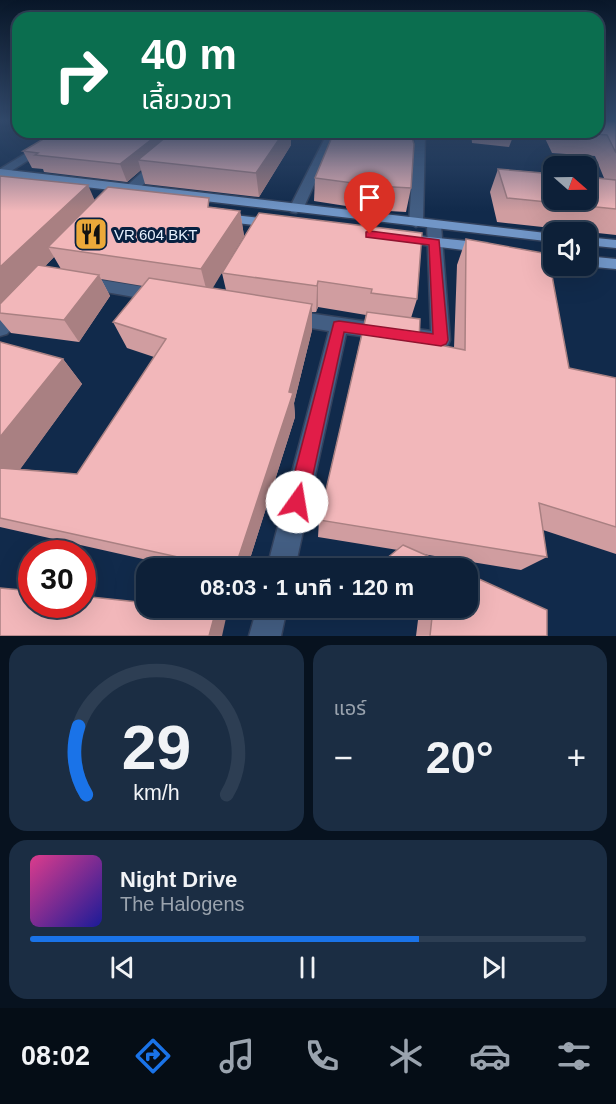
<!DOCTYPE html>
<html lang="th">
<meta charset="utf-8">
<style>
body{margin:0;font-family:Arial,"Noto Sans Thai",sans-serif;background:#1b2d43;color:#f1f3f6;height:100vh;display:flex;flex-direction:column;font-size:22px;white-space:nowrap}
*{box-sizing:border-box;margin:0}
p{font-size:20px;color:#9aa3ae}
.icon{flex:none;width:33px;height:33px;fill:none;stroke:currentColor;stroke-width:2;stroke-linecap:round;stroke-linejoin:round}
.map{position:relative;height:636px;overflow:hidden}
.panel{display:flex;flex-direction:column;gap:9px;padding:9px;background:#07121f;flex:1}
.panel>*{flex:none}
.hud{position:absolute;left:12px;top:12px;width:592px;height:126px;border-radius:18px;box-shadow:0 6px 24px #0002,0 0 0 2px #2d3e53;background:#0b6e4f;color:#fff;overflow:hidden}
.needle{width:39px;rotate:110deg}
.controls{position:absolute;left:543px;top:156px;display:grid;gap:12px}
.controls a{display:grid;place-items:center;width:54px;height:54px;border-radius:12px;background:#0d2038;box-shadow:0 6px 24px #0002,0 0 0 2px #2d3e53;font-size:30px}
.speed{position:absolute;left:18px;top:540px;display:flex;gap:12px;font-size:30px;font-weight:700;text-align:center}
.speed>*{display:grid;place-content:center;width:78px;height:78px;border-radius:50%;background:#0d2038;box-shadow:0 6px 24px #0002,0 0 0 2px #2d3e53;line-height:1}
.speed .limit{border:9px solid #d22;background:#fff;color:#111}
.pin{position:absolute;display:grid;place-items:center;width:51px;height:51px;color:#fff;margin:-62px -26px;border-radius:50% 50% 50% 0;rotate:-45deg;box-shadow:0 0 6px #0007}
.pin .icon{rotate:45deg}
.me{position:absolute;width:66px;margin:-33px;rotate:13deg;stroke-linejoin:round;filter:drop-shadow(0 0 4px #0008)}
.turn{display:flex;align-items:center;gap:21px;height:126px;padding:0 30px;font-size:27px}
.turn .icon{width:78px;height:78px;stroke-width:2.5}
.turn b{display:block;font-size:42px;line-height:51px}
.big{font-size:45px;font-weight:700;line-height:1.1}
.panel .widget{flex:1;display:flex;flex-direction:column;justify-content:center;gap:9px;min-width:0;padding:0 21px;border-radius:18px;background:#1b2d43}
.panel .dial{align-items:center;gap:0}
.dial svg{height:156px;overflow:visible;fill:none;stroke:#2d3e53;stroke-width:7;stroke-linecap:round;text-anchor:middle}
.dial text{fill:#f1f3f6;stroke:none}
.song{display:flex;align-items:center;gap:18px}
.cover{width:72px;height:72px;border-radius:9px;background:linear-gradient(135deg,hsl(330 70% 55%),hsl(240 70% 35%))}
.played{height:6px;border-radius:3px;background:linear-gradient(90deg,#1a73e8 70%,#2d3e53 70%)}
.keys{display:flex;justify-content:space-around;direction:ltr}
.heat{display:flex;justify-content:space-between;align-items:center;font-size:33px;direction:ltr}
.panel .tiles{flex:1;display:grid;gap:9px;grid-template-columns:1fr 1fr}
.widget:last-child{grid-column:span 2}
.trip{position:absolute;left:136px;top:558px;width:342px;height:60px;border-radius:18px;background:#0d2038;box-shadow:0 6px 24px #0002,0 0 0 2px #2d3e53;font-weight:700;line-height:60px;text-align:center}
.dock{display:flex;height:96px;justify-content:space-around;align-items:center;background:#050d16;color:#9aa3ae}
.dock .icon{width:42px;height:42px}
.dock .selected{color:#1a73e8}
.dock b{font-size:27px;color:#f1f3f6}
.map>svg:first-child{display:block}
</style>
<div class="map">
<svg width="616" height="636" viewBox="0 0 616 636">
<rect width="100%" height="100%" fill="#112a4b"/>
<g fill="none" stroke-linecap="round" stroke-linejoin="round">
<g stroke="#33425d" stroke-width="3">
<g id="minor">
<path d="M61,132H73L0,178V169Z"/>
<path d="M187,132H198L122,205H112L111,202L112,199Z"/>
<path d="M328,132H338L303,209L296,213L291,212L289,209Z"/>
<path d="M415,132H425L423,223L416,227L409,223Z"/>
<path d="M434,221L441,225L450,340L448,345L441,347L346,334L295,568H267L329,331L287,324L281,322L278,317L281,312L287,310L431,331L427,225Z"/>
<path d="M83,277L163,290L169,292L172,296L169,300L163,302L77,287L75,283L77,279Z"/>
<path d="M19,302L25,304L28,308L7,334L0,336V317L13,304Z"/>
<path d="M257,608H287L281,636H249Z"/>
</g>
</g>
<g stroke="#33425d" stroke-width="3">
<g id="major">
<path d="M0,169L554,234V242L0,177Z"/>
<path d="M216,213L278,220L285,224L278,228L211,220L209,217Z"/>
<path d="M398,234L487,243L494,248L487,253L393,241L391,238L393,235Z"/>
<path d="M586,237L616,240V248L586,245Z"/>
<path d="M586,256L616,259V269L584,266H586Z"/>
</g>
</g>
<use href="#minor" fill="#435e83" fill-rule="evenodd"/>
<use href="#major" fill="#7196c7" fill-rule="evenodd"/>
</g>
<g fill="#d09da0" fill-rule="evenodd">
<path d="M616,121V235L497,222L490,192L498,169L604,178L595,156L552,153L542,132H598Z"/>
<path d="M55,132H299L294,139L291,137V145L259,197L145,184L141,170L127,182L44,172L43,169L32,168L23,151Z"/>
<path d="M471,132H514V134L509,147L472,143Z"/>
<path d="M0,176L95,200L210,207L240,211L244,236L212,288L226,290L222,273L259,213L417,299L411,318L419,341L454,348L457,265L466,239L569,368L616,378V554L543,530L547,557L521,570L318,537L319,520L366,315L318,307L316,312H312V330L294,403L295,417L247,568H183L0,527V342L63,359L82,384L20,469L77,474L154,357L127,348L113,322L143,286L101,279L110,296L79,342L11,333L0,320ZM54,257L61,269L45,266Z"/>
<path d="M315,178L411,188L406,212L372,210L314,201Z"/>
<path d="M410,608H468L547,636H416L419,612Z"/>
</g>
<g fill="#a98082">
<path d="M161,132H185L138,160L141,170L127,182L120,164Z"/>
<path d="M284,132H291V145L259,197L256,173Z"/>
<path d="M294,132H299L294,139Z"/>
<path d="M88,185L99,210L48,247L54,257L0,313V267Z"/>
<path d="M240,211L244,236L208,296L201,269Z"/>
<path d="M99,275L110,296L79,342L64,320Z"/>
<path d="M318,281V307L316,312L317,286Z"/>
<path d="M312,304V330L294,403L295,417L247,568H235Z"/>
<path d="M63,359L82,384L8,486L0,481V437Z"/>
<path d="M216,610L226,618L222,636H209Z"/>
</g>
<g fill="#f2b7ba" stroke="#a98082" stroke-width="1.5">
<path d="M598,121H616V153L607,135L573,132H598Z"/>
<path d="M55,132H161L120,164L35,155L38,153L23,151Z"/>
<path d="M172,132H284L256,173L138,160Z"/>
<path d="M334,132H410L414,144L411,188L375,186L315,178Z"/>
<path d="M491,132H514V134Z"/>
<path d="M498,169L554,174V200H586V177L616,180V209L507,198Z"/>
<path d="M0,176L88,185L0,267Z"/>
<path d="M108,187L209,198L208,207L240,211L201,269L48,247Z"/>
<path d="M259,213L422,233L417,299L371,293L372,289L318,281L317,286L222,273Z"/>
<path d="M466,239L548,254L569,368L616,378V527L539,503L547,557L319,520L367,312L420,319L419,341L465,350Z"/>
<path d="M38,265L99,275L64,320L0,313V304Z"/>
<path d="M149,278L312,304L289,392L293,393L235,568H228L0,518V468L77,474L166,339L113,322Z"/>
<path d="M0,342L63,359L0,437Z"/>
<path d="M403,545L455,568H375Z"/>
<path d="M468,574L547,610V636H430L433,608H468Z"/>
<path d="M0,588L32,591V604H82V596L147,603V608H192L216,610L209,636H0Z"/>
</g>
<linearGradient id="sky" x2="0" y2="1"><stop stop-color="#091729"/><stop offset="0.57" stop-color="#324a6c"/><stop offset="1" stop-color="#324a6c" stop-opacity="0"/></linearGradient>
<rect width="616" height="211" fill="url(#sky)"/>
<path fill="#e11d48" stroke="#92132f" stroke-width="1.5" d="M370,231L439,240L448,340L446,344L441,346L344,332L307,502L304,509L297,512L290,509L287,502L334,322L339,321L433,334L429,245L366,237V232Z"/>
<defs>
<g id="restaurant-square" transform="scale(1.725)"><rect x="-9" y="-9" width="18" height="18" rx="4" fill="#eca93a" stroke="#072040"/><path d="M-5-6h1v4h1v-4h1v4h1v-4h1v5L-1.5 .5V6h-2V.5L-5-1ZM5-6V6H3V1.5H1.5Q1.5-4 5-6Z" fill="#111"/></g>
</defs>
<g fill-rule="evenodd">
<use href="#restaurant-square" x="91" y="234"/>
</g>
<g text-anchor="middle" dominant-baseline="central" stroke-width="6" stroke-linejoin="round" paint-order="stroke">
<g font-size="15" fill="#e7f1fe" stroke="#072040" text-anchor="start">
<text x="114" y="234">VR 604 BKT</text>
</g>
</g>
</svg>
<div class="controls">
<a><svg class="needle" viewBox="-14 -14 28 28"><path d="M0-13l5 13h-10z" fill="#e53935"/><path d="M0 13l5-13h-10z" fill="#9aa3ae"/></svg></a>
<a><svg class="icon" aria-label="sound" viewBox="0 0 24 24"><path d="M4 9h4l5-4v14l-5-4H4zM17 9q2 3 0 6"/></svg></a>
</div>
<div class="speed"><div class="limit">30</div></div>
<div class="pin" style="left:370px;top:234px;background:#d93025"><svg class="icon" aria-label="arrive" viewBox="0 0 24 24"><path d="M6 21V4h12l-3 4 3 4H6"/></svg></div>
<svg class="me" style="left:297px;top:502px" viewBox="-20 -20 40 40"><circle r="19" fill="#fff"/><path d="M0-13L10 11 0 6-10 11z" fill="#e11d48"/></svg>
<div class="trip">08:03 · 1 นาที · 120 m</div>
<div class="hud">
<div class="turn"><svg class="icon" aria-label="right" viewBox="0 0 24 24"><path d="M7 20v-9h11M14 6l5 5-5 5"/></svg><div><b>40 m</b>เลี้ยวขวา</div></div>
</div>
</div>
<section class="panel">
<div class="tiles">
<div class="widget dial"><svg viewBox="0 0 100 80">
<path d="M14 69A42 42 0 1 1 86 69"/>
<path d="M14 69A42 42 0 0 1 10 34" stroke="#1a73e8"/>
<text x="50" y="56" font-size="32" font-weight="700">29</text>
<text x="50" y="72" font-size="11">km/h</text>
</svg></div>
<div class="widget"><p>แอร์</p>
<div class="heat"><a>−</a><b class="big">20°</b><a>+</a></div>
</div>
<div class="widget">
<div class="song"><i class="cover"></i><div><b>Night Drive</b><p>The Halogens</p></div></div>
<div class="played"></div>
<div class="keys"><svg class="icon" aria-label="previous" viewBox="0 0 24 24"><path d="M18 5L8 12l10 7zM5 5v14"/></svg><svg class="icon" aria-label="pause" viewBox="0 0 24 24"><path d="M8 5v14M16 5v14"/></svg><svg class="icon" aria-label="next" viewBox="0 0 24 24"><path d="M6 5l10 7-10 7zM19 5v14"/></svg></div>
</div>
</div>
</section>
<nav class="dock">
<b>08:02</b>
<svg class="icon selected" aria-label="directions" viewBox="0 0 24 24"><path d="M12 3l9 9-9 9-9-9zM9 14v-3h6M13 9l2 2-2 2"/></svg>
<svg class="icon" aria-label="music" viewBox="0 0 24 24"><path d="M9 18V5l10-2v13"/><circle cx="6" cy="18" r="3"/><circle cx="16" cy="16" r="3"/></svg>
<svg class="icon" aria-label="phone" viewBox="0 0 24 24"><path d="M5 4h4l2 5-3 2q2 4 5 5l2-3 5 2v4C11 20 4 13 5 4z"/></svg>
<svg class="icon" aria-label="climate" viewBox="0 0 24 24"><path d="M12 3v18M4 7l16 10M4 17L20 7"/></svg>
<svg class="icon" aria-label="car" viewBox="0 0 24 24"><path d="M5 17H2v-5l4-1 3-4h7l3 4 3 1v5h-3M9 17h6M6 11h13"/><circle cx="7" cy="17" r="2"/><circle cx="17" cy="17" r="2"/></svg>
<svg class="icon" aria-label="filters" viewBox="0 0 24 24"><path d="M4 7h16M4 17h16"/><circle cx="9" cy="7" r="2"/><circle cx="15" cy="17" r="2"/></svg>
</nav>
